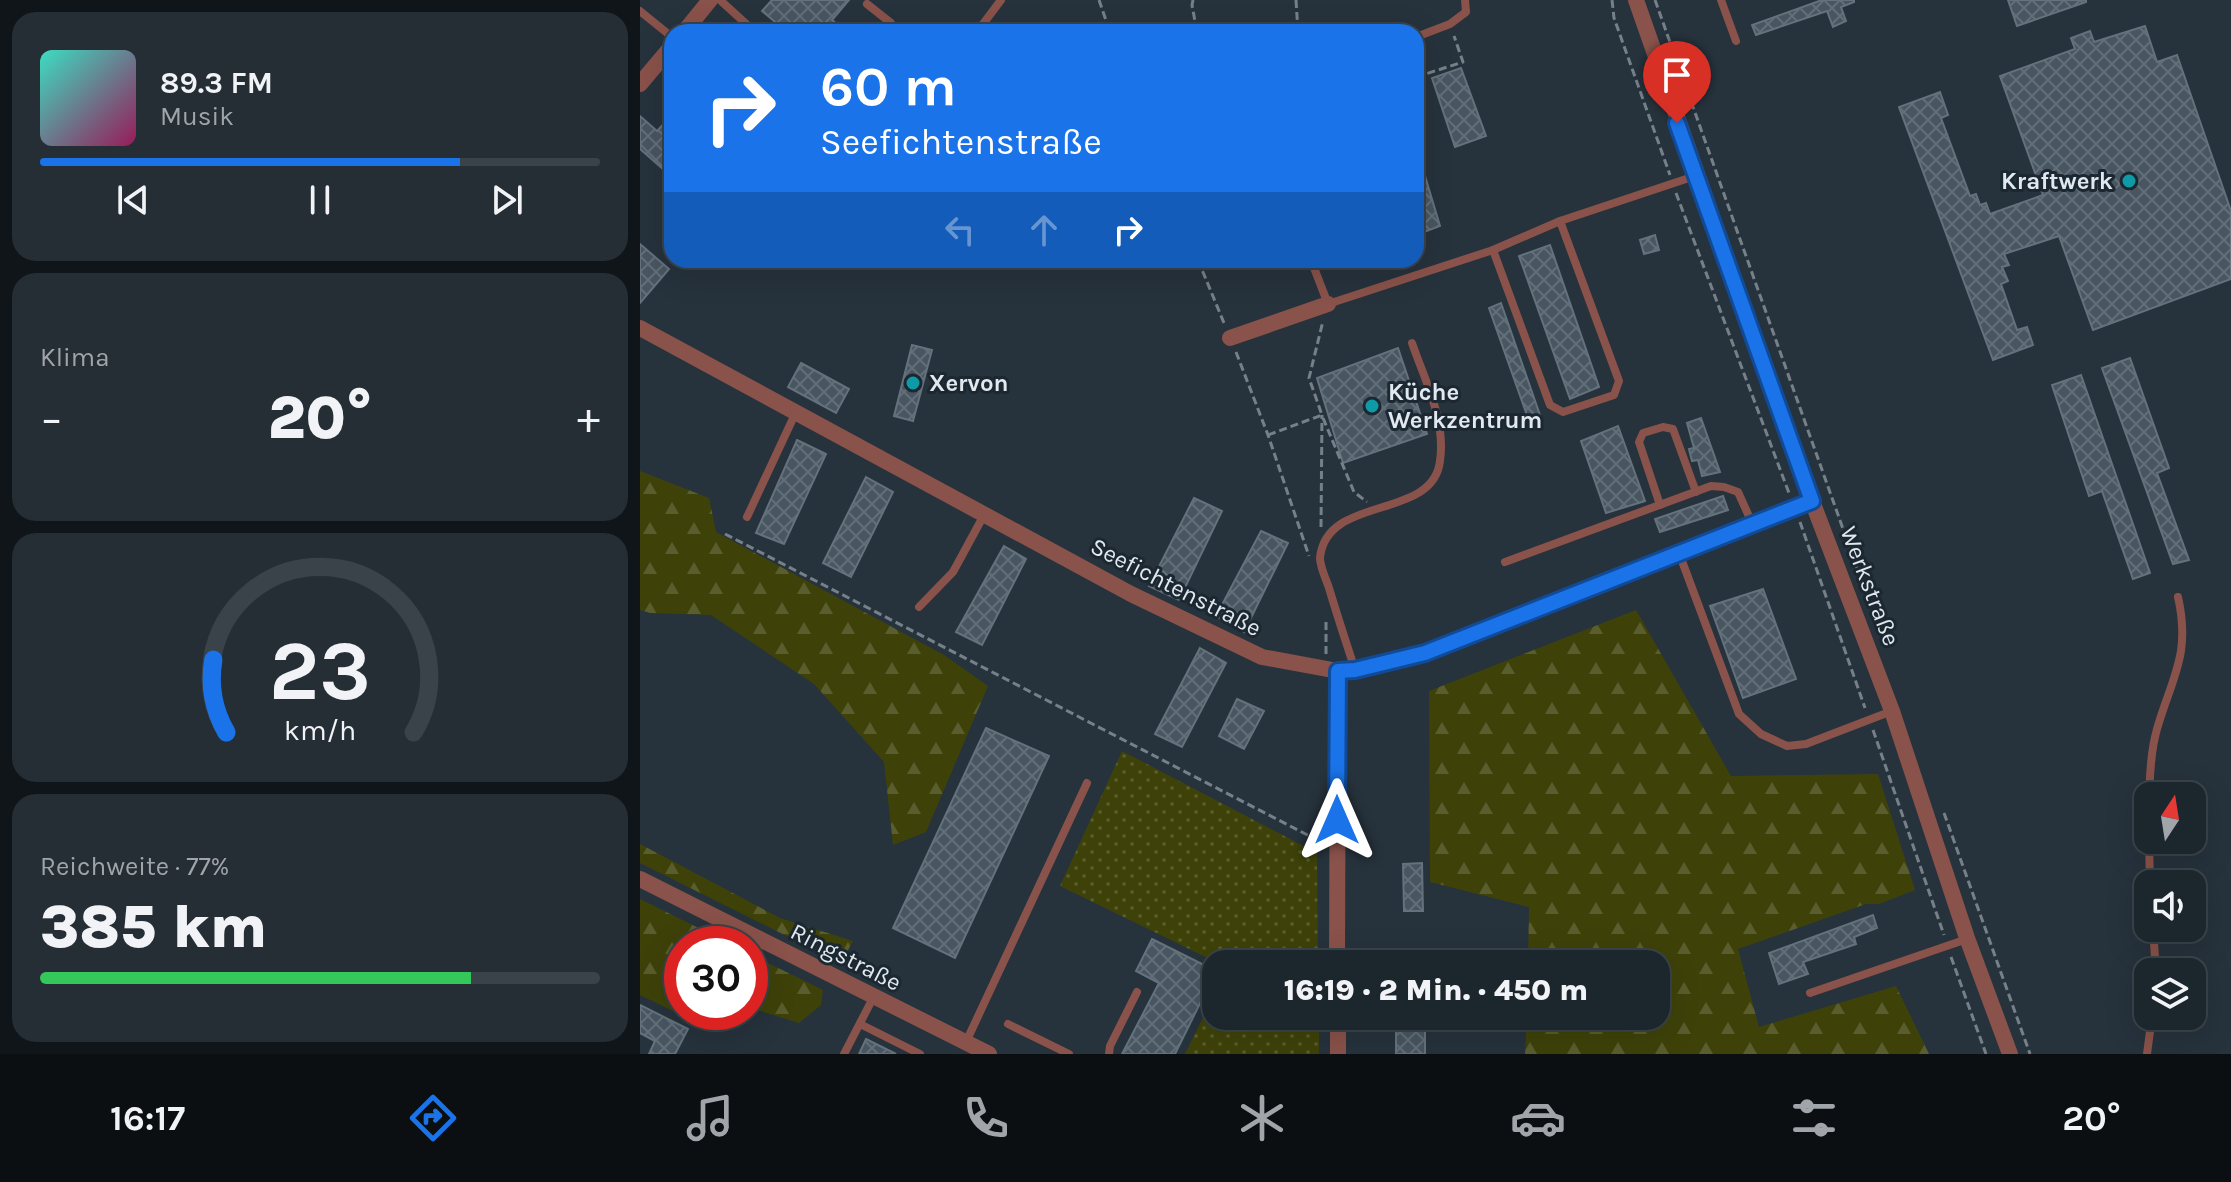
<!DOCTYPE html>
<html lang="de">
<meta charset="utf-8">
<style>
body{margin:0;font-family:Karla,sans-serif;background:#252e35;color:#f1f3f6;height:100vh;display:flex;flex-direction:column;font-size:30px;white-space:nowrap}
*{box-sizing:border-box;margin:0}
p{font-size:26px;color:#a0a5aa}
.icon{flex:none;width:44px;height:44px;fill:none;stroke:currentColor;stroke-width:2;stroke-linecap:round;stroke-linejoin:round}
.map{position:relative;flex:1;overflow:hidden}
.details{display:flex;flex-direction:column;gap:12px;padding:12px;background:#0f1519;width:640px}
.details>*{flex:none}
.banner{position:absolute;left:24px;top:24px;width:760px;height:244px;border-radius:24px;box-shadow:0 8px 32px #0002,0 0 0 2px #3a4349;background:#1a73e8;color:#fff;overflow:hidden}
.needle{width:52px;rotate:12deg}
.controls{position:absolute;left:1494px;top:782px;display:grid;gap:16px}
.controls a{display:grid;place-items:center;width:72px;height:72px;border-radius:16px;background:#1c262d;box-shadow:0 8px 32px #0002,0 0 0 2px #3a4349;font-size:40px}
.speed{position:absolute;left:24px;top:926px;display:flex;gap:16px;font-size:40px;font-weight:700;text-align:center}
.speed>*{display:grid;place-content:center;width:104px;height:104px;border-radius:50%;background:#1c262d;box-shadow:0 8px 32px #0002,0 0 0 2px #3a4349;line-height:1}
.speed .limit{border:12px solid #d22;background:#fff;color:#111}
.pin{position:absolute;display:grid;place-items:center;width:68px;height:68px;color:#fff;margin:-82px -34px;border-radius:50% 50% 50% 0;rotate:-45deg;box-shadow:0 0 8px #0007}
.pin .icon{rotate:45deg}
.me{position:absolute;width:88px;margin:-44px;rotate:0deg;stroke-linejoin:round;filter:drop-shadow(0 0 6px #0008)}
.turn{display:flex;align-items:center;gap:28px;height:168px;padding:0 24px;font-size:36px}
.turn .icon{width:104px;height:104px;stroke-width:2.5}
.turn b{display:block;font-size:56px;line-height:68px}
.lanes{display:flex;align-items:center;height:76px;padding:0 24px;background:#0003;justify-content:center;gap:40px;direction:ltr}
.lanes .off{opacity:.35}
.big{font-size:60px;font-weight:800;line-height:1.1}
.details .card{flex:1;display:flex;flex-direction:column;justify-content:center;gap:12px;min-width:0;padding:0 28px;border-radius:24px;background:#252e35}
.details .dial{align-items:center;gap:0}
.dial svg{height:208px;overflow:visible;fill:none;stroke:#3a4349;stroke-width:7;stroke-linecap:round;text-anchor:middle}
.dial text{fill:#f1f3f6;stroke:none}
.song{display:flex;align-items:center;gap:24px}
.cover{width:96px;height:96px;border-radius:12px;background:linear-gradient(135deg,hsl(170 70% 55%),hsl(330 70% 35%))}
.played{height:8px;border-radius:4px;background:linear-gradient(90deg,#1a73e8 75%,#3a4349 75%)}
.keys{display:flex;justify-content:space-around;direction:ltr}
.heat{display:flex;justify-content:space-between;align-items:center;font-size:44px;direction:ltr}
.charge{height:12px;border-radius:6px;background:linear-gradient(90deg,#34c759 77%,#3a4349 0)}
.trip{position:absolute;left:562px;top:950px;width:468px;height:80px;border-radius:24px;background:#1c262d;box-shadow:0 8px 32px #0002,0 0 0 2px #3a4349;font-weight:800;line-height:80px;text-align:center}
.tab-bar{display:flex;height:128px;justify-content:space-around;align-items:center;background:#0b0f12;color:#a0a5aa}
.tab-bar .icon{width:56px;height:56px}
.tab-bar .current{color:#1a73e8}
.tab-bar b{font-size:36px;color:#f1f3f6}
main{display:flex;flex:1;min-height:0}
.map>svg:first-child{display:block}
</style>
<main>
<section class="details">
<div class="card">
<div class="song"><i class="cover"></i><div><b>89.3 FM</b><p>Musik</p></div></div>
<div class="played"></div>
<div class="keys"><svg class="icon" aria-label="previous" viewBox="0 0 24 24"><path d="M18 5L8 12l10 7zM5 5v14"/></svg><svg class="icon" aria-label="pause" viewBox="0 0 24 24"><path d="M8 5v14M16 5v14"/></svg><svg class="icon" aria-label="next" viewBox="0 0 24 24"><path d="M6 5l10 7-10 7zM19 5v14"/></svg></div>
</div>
<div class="card"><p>Klima</p>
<div class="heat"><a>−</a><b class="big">20°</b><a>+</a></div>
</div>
<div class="card dial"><svg viewBox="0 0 100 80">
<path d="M14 69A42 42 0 1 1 86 69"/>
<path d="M14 69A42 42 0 0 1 9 41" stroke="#1a73e8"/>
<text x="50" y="56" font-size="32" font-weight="700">23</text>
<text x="50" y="72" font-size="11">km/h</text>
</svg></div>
<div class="card"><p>Reichweite · 77%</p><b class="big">385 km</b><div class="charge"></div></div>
</section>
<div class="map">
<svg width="1591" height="1054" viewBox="0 0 1591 1054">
<defs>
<pattern id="grass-dots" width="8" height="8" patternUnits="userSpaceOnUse" patternTransform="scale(2)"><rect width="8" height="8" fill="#3e4209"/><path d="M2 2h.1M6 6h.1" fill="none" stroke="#5a5d2d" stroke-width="1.8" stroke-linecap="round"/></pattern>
<pattern id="forest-firs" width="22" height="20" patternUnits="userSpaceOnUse" patternTransform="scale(2)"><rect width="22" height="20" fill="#3e4209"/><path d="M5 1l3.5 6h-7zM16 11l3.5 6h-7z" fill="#5a5d2d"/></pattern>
<pattern id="building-cross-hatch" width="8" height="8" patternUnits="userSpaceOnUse" patternTransform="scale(2)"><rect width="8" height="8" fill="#485661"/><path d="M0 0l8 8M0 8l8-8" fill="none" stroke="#626e78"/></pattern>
</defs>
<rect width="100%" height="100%" fill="#26323c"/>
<g fill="url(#grass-dots)">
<path d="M482,751L677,853L678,964H580L420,886Z"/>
<path d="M576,991V1016H679V1054H545Z"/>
</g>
<g fill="url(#forest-firs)">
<path d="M0,471L69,498L76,532L304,655L348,686L286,832L253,845L244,762L174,684L71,615L10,613L0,610Z"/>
<path d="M996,610L1091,776L1238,774L1275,890L1239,904H1226L1098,949L1119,1027L1256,986L1289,1054H885L887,1016H1016V964H888L889,907L790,882L789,691Z"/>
<path d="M0,844L140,918L213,941L201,963L0,863Z"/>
<path d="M0,899L91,944H42V1012H104L66,1027L0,995Z"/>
<path d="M110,954L183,990L181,1005L159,1023L114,1009L110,1010Z"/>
</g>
<g fill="url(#building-cross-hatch)" stroke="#64727d" stroke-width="2">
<path d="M132,0H209L192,20L206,32H147L122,11Z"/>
<path d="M1182,0H1214V2L1201,7L1206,21L1193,27L1187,11L1116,35L1112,25Z"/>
<path d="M1368,0H1446V2L1377,26Z"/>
<path d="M1505,26L1517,62L1537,55L1591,211V279L1453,330L1419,236L1364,254L1369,265L1362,267L1368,281L1361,284L1377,330L1387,327L1393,345L1353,360L1259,107L1300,92L1308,115L1301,118L1330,196L1336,194L1340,205L1346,203L1350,214L1403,195L1360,76L1435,49L1431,38L1450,31L1454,42Z"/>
<path d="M821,68L846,136L815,147L792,78Z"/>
<path d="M32,115V177L0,149V116L17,131Z"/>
<path d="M779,156L800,226L776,235V157Z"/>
<path d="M1015,235L1019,250L1004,254L1000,240Z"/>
<path d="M0,244L29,269L0,303Z"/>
<path d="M910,245L959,387L930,399L879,256Z"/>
<path d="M861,303L901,418L889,421L849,308Z"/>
<path d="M272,345L292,350L273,421L254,416Z"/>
<path d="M758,348L787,434L703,463L677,378Z"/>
<path d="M1490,358L1529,468L1517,473L1549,560L1533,564L1462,368Z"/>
<path d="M161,363L209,389L196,413L148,387Z"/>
<path d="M1441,375L1510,573L1493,579L1462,491L1449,496L1412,385Z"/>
<path d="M1061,418L1080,472L1062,476L1058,460L1052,461L1049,449L1054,448L1047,423Z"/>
<path d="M978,426L1005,501L966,513L941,441Z"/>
<path d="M157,440L186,454L144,544L116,533Z"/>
<path d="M226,477L253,492L211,577L183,563Z"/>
<path d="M1083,496L1088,510L1020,532L1015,519Z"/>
<path d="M554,498L582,511L539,600L509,586Z"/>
<path d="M621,531L648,543L604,632L576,616Z"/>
<path d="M364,546L386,559L342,645L316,632Z"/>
<path d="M1123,589L1156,679L1103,698L1070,606Z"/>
<path d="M560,648L586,663L542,747L515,734Z"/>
<path d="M597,699L624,711L604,749L579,736Z"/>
<path d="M346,728L409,756L315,958L253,928Z"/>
<path d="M782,863L783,911H764L763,864Z"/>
<path d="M1233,915L1237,928L1214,937L1216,944L1163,962L1168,974L1139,984L1129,953Z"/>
<path d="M512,939L576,971L535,1054H482L519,983L496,971Z"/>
<path d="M0,1005L48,1029L35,1054H9L15,1041L0,1033Z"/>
<rect x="756" y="1016" width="29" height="38"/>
<path d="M226,1039L256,1054H219Z"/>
</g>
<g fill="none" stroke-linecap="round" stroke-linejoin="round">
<g stroke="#768089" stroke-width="3" stroke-dasharray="8 4" stroke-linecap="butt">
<path d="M459,0L470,32"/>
<path d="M553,0L552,5L557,32"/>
<path d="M656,0L658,32"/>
<path d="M972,0L974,18L1030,175"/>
<path d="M1015,0L1229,602"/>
<path d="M776,77L823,62L814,36"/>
<path d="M1036,193L1149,493"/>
<path d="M558,260L584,323"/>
<path d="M596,352L628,435L669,556"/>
<path d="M683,418L714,492L727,502"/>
<path d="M628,435L682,415L669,378L683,321"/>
<path d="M1160,522L1225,708"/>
<path d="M681,527L682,415"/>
<path d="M85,534L683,843"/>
<path d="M686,654V621"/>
<path d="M1233,730L1304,935"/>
<path d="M1304,813L1390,1054"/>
<path d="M1311,957L1346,1054"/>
</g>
<g stroke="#89524a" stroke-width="8">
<path d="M80,0L115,32"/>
<path d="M1081,0L1096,41"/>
<path d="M227,4L251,23L255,32"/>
<path d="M0,11L32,37"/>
<path d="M337,32L361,0"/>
<path d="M776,37L810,24L826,12L825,0"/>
<path d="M853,250L910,405L923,412L974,395L979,381L920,221"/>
<path d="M671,260L688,304L853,250L920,221L1055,176"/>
<path d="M1020,505L999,442L1003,433L1023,427L1033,429L1056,492"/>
<path d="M107,517L156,412"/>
<path d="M1039,553L1099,714L1121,734L1147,746L1166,744L1252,711"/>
<path d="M865,562L1071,486L1084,487L1098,492L1112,523"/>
<path d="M279,607L313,572L344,515"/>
<path d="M715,670C706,642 697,615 689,588C686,579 680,567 680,558C686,494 793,521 800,461C806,420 785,381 772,343"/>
<path d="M1509,796C1510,774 1511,750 1517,729C1532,677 1551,655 1538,597"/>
<path d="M1509,840L1510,884"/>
<path d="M1513,928L1516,972"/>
<path d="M1170,993L1327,939"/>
<path d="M220,1024L280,1054"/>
<path d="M368,1024L429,1054"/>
<path d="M326,1042L447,783"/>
<path d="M204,1054L233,998"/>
<path d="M469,1054L470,1046L497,992"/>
<path d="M1507,1054L1512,1016"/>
</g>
<g stroke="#89524a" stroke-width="16">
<path d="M996,0L1172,501L1252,711L1327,938L1370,1054"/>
<path d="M44,32L70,0"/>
<path d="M0,84L32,46"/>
<path d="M0,328L491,594L622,657L698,671L715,670L785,653L1172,501"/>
<path d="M590,338L688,304"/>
<path d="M0,879L349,1054"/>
<path d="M697,964L698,671"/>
<path d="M698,1016V1054"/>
</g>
</g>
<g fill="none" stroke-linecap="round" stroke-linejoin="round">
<g stroke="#114b97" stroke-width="20">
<path id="route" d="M697,820L698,671L715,670L785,653L1172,501L1037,123"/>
</g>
<use href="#route" stroke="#1a73e8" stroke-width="14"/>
</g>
<g fill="#0f9aa8" stroke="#1c2831" stroke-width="3">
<circle cx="1489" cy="181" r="8"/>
<circle cx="273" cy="383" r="8"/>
<circle cx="732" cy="406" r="8"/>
</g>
<g text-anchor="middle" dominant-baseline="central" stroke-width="6" stroke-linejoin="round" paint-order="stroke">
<g font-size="24" font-weight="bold" fill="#e1e8ef" stroke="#1c2831" text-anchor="start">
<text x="1473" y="181" text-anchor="end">Kraftwerk</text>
<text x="289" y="383">Xervon</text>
<text x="748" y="392">Küche<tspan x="748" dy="28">Werkzentrum</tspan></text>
</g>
<g font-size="24" fill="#e1e8ef" stroke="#1c2831">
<text transform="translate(1230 586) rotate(69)">Werkstraße</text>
<text transform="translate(536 587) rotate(27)">Seefichtenstraße</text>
<text transform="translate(206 957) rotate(27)">Ringstraße</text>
</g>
</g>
</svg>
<div class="controls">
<a><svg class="needle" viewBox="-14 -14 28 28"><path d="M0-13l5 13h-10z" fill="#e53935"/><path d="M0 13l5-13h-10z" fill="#a0a5aa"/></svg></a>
<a><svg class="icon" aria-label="sound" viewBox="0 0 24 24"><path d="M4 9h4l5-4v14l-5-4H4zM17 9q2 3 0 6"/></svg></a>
<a><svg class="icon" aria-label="layers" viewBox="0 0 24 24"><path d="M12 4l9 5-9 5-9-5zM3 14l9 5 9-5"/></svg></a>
</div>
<div class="speed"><div class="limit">30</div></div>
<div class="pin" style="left:1037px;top:123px;background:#d93025"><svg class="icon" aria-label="arrive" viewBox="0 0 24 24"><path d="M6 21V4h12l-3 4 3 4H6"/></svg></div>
<svg class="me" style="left:697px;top:820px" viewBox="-20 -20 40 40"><path d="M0-17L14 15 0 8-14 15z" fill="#1a73e8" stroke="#fff" stroke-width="4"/></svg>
<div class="trip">16:19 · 2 Min. · 450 m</div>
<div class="banner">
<div class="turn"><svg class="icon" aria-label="right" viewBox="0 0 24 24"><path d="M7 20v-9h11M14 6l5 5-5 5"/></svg><div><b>60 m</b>Seefichtenstraße</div></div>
<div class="lanes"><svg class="icon off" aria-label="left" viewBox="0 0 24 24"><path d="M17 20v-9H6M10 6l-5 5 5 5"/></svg><svg class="icon off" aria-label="ahead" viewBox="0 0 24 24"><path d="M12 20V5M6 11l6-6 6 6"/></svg><svg class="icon" aria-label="right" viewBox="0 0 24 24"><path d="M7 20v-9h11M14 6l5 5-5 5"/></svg></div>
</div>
</div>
</main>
<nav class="tab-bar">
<b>16:17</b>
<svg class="icon current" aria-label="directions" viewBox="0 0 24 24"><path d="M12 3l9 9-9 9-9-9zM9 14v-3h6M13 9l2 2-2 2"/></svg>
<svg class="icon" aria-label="music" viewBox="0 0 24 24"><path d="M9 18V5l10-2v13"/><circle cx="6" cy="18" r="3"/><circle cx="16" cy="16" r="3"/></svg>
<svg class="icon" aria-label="phone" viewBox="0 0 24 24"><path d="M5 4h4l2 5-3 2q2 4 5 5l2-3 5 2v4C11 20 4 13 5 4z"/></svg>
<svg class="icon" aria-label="climate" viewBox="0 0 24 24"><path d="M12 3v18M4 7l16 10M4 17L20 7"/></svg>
<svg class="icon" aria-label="car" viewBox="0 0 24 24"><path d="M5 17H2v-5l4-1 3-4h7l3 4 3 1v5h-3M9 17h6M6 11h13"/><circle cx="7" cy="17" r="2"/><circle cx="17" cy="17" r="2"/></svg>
<svg class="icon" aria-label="filters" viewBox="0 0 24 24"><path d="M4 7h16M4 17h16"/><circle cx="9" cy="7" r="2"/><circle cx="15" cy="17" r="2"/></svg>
<b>20°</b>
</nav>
